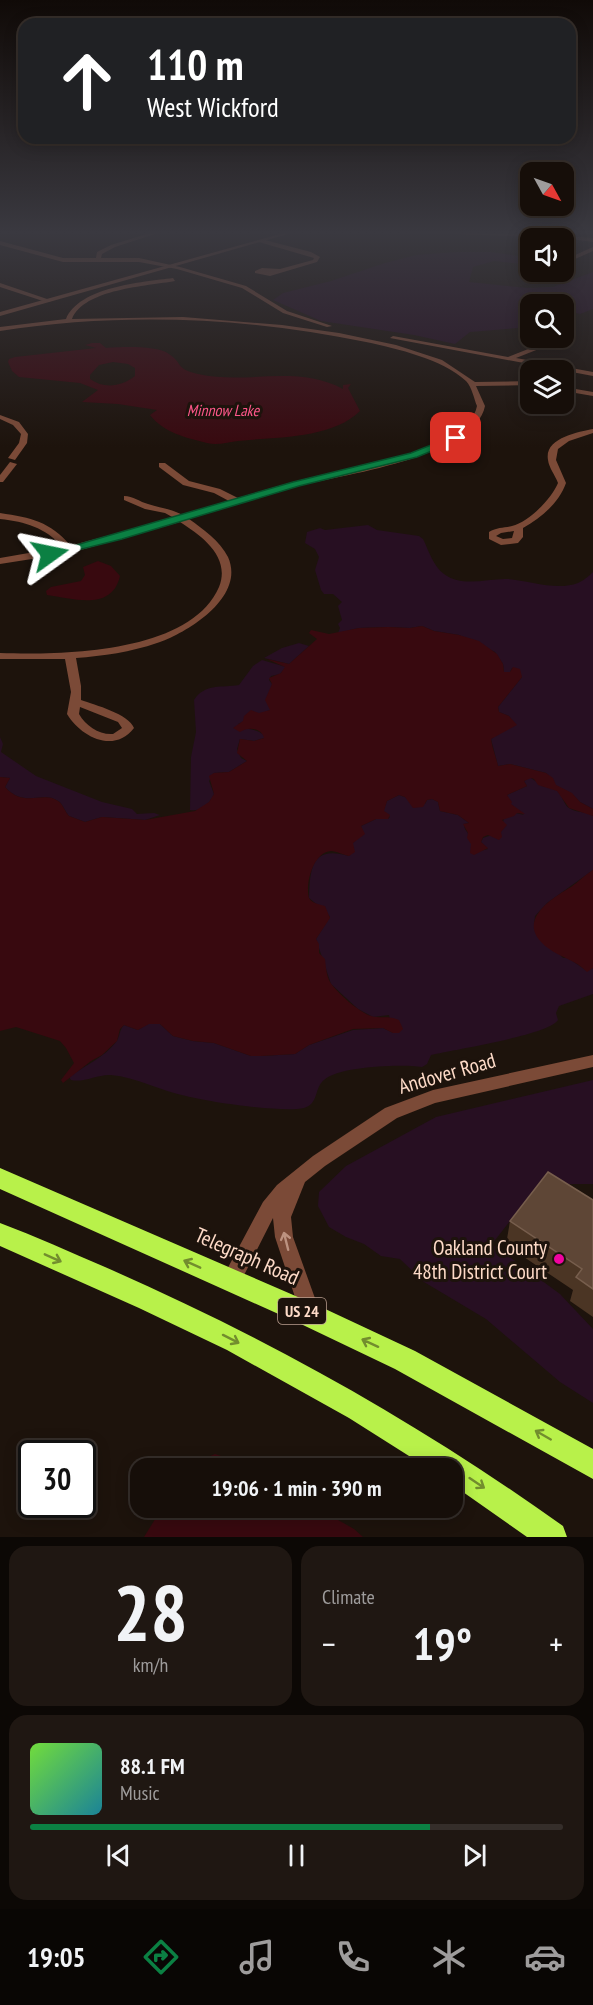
<!DOCTYPE html>
<meta charset="utf-8">
<style>
body{margin:0;font-family:"PT Sans Narrow",sans-serif;background:#1f1712;color:#f1f3f6;height:100vh;display:flex;flex-direction:column;font-size:22px;white-space:nowrap}
*{box-sizing:border-box;margin:0}
p{font-size:20px;color:#9e9c9c}
.icon{flex:none;width:33px;height:33px;fill:none;stroke:currentColor;stroke-width:2;stroke-linecap:round;stroke-linejoin:round}
.map{position:relative;height:1537px;overflow:hidden}
.panel{display:flex;flex-direction:column;gap:9px;padding:9px;background:#0c0805;flex:1}
.panel>*{flex:none}
.top-card{position:absolute;left:18px;top:18px;width:558px;height:126px;border-radius:18px;box-shadow:0 3px 15px #0003,0 0 0 2px #352e2a;background:#202124;color:#fff;overflow:hidden}
.needle{width:39px;rotate:130deg}
.buttons{position:absolute;left:520px;top:162px;display:grid;gap:12px}
.buttons a{display:grid;place-items:center;width:54px;height:54px;border-radius:12px;background:#160e09;box-shadow:0 3px 15px #0003,0 0 0 2px #352e2a;font-size:30px}
.speed{position:absolute;left:18px;top:1440px;display:flex;gap:12px;font-size:30px;font-weight:700;text-align:center}
.speed>*{display:grid;place-content:center;width:78px;height:78px;border-radius:50%;background:#160e09;box-shadow:0 3px 15px #0003,0 0 0 2px #352e2a;line-height:1}
.speed .limit{border:3px solid #111;border-radius:9px;background:#fff;color:#111}
.pin{position:absolute;display:grid;place-items:center;width:51px;height:51px;color:#fff;margin:-26px;border-radius:12px;box-shadow:0 3px 9px #0006}
.me{position:absolute;width:66px;margin:-33px;rotate:78deg;stroke-linejoin:round;filter:drop-shadow(0 0 4px #0008)}
.turn{display:flex;align-items:center;gap:21px;height:126px;padding:0 30px;font-size:27px}
.turn .icon{width:78px;height:78px;stroke-width:2.5}
.turn b{display:block;font-size:42px;line-height:51px}
.big{font-size:45px;font-weight:700;line-height:1.1}
.panel .tile{flex:1;display:flex;flex-direction:column;justify-content:center;gap:9px;min-width:0;padding:0 21px;border-radius:18px;background:#1f1712}
.panel .dial{align-items:center;gap:0}
.dial b{font-size:78px;line-height:1}
.song{display:flex;align-items:center;gap:18px}
.cover{width:72px;height:72px;border-radius:9px;background:linear-gradient(135deg,hsl(100 70% 55%),hsl(190 70% 35%))}
.played{height:6px;border-radius:3px;background:linear-gradient(90deg,#0b8043 75%,#352e2a 75%)}
.keys{display:flex;justify-content:space-around;direction:ltr}
.heat{display:flex;justify-content:space-between;align-items:center;font-size:33px;direction:ltr}
.panel .tiles{flex:1;display:grid;gap:9px;grid-template-columns:1fr 1fr}
.tile:last-child{grid-column:span 2}
.trip{position:absolute;left:130px;top:1458px;width:333px;height:60px;border-radius:18px;background:#160e09;box-shadow:0 3px 15px #0003,0 0 0 2px #352e2a;font-weight:700;line-height:60px;text-align:center}
.tabs{display:flex;height:96px;justify-content:space-around;align-items:center;background:#090604;color:#9e9c9c}
.tabs .icon{width:42px;height:42px}
.tabs .on{color:#0b8043}
.tabs b{font-size:27px;color:#f1f3f6}
.map>svg:first-child{display:block}
</style>
<div class="map">
<svg width="593" height="1537" viewBox="0 0 593 1537">
<rect width="100%" height="100%" fill="#1d130c"/>
<g fill="#270f22">
<path d="M456,252H491L531,258V265L494,261L473,267L469,282L528,288L553,287L593,272V309L580,314L564,310V304H531V324L528,330L518,328L470,332L455,344L414,335L321,321L273,300L283,293L331,281L385,263L416,255Z"/>
<path d="M368,525L377,530L419,536L423,539C429,551 433,566 444,574C463,588 488,578 508,579C530,581 557,591 578,583C583,581 589,576 593,572V809L580,802L571,793L555,785L546,773L510,764L498,766L491,739L513,723L509,716L499,712L498,707L522,677L519,672L512,668L510,672H504L503,664L495,652L459,635L434,631L422,626L410,628L387,627L359,628L338,633L340,628L338,624L342,620L338,606L342,602L333,594H324L321,590L315,570L319,557L315,549L305,543L307,532L320,528L325,530Z"/>
<path d="M299,643L309,646L289,664L264,658L282,648Z"/>
<path d="M262,660L286,667L280,674L271,676L269,680L272,684L270,710L238,724C247,731 257,728 265,736L264,738L254,741L240,739L237,749L241,758L247,761L229,772L214,773L209,781L214,794C210,804 201,812 190,810L191,757L196,732L194,700C205,683 222,688 239,685L253,666Z"/>
<path d="M0,737L3,744L1,752L36,776L102,802L132,809L137,814L154,813L160,815L145,820L102,817L85,822L69,816C65,812 63,804 58,801C43,790 25,809 5,787L10,778L0,777Z"/>
<path d="M529,778H531L544,787C563,785 561,803 569,808C576,813 586,811 593,816V870L547,903L535,916L534,926L563,958H568L587,971L593,968V994L559,1006L556,1013L558,1020C549,1035 452,1050 431,1055L427,1064L422,1067C401,1064 340,1066 324,1080C314,1088 319,1104 304,1108C283,1113 209,1102 186,1096C161,1091 136,1077 111,1075C98,1074 84,1083 71,1080L69,1077C84,1066 105,1057 116,1042C120,1037 119,1030 124,1025L138,1030L149,1023L160,1024L173,1036L193,1041L214,1043L251,1056H261L295,1054L309,1045L353,1030L383,1028L393,1033L389,1015L373,1017L358,1009L331,984L316,939L330,917L326,912L309,898C310,867 312,845 349,856L353,843L362,830L361,826L376,819H388L390,817L383,811L387,801L399,795L425,804L427,800L432,799L438,802L440,811L458,815L469,823L464,824L465,829L480,851L488,849L481,842L483,838L501,832L504,818L516,813L524,815L510,804L507,795L527,786L524,781Z"/>
<path d="M593,1080V1184H539L492,1244L560,1294L593,1329V1403L560,1382L486,1319L424,1282L400,1259L381,1256L364,1244L346,1237L329,1227L318,1206L319,1192L346,1166L436,1117Z"/>
</g>
<g fill="#38090f" fill-rule="evenodd">
<path d="M92,343H100L106,348C120,347 157,345 169,354C183,363 175,369 198,374C248,385 296,364 343,389V385L351,384L348,388L360,411C332,439 275,437 238,441C229,442 217,446 207,443C187,438 164,433 150,415L157,410L118,404L82,402L98,390L80,383L19,377L12,371L8,362L9,359L15,357L96,348L85,345ZM113,362L128,364L135,368V376C121,387 104,389 90,379V375L99,365Z"/>
<path d="M98,561L111,566L120,576C112,611 75,599 47,595L46,591L51,587L81,581L85,575L83,567Z"/>
<path d="M422,626L434,631L459,635L479,641L497,654L503,664L504,672H510L513,667L520,669L522,677L498,707L499,712L509,716L517,725L491,739C492,747 496,757 498,766L510,764L546,773L553,778L556,785L572,793L580,802L593,809V816L569,808L557,791L538,785L534,779L531,778L524,781L527,786L507,795L512,802L511,804L525,814L517,813L514,816L502,820L507,825L501,832L502,837L499,840L488,835L483,837L481,842L488,848L474,855L470,853L471,844L467,838L468,833L463,824L469,823L458,815L440,811L438,802L432,799L427,800L423,807L413,808L405,797L399,795L387,801L384,811L390,815L388,819H376L361,826L365,834L353,843L355,852L349,856C344,855 336,851 331,851C313,852 305,884 309,898C311,903 321,905 325,906L330,918L316,939L319,944V953L325,959C326,967 326,974 330,982C336,992 360,1013 371,1016C382,1019 387,1015 399,1020L403,1029L399,1033H393L383,1028L353,1029L309,1045L295,1054L261,1056H251L214,1043L193,1041L173,1036L160,1024H149L138,1030L124,1025L120,1029L117,1041L102,1055L91,1061L63,1083L61,1080L74,1063L66,1048L60,1041L16,1027L0,1031V777L10,778L5,787C25,809 43,790 58,801C63,804 65,812 69,816L85,822L102,817L145,820L195,811L209,802L214,794L209,776L214,773L229,772L247,761L237,753L240,739L254,741L264,738C262,728 248,726 240,732L233,728L243,721L244,716L251,710L259,713L270,710L265,700L272,684L269,678L281,673L285,667L267,659L289,664L317,639L309,633L311,630L329,634L359,628L388,627L410,628Z"/>
<path d="M593,870V968L587,972C576,960 561,958 548,948C515,923 547,901 571,887C578,882 585,875 593,870Z"/>
<path d="M215,1454L239,1462L251,1468H191L197,1462Z"/>
<path d="M162,1508H317L354,1529L363,1537H144Z"/>
</g>
<g fill="none" stroke-linecap="round" stroke-linejoin="round">
<g fill="#7b4a37" fill-rule="evenodd">
<path d="M153,232H161L115,247L102,254L101,258H139L180,267L246,286L287,311L332,326L327,327L283,313L242,288L177,269L139,262H63L0,245V241L63,258H96L97,252L111,245Z"/>
<path d="M402,232L542,234L593,238V242L564,238Z"/>
<path d="M261,239L311,252L320,257L317,262L270,276L255,273V271L262,268L280,269L313,260L314,258L259,242Z"/>
<path d="M593,247V251L564,264V260Z"/>
<path d="M531,271L550,272L540,276L531,273Z"/>
<path d="M173,278L175,281C147,286 84,289 72,319L183,317L282,325L339,333L396,345L442,360L475,382L531,381V385L476,386L485,406C475,458 339,475 294,487C259,497 224,508 189,519C203,529 220,541 228,557C246,597 187,633 157,643C131,652 103,656 76,658L81,686V700C95,705 129,714 134,728C114,754 81,737 67,714L71,692L65,659H0V653C61,655 190,654 219,587C231,557 202,536 180,522L70,553L0,564V558L63,547C44,527 26,522 0,519V513C32,518 49,521 71,546L73,545L174,518L165,513L145,509L124,500V496C133,496 140,502 148,504C161,508 171,509 183,515L229,501L214,493L183,485L159,467V463H165L189,481L220,489L238,498C261,491 285,484 309,478C349,469 468,452 477,406C474,399 472,387 466,381C442,359 398,349 366,342C247,317 120,312 0,331V327L66,319C79,287 142,282 173,278ZM80,707L118,722L122,728L113,734C99,735 86,726 79,714Z"/>
<path d="M0,283L50,300L51,301L46,302L0,287Z"/>
<path d="M564,333L572,336L573,341L554,343L516,358L593,372V376L390,338L393,336L508,357L551,340L567,338L564,337Z"/>
<path d="M564,387L593,392V396L564,391Z"/>
<path d="M0,415L19,422L28,434L27,443L15,460L8,458L19,443L21,434L13,425L0,419Z"/>
<path d="M593,429V433L569,441L558,449L556,460L566,483C559,503 541,518 523,528V537L518,543L501,545L489,539V532C497,527 504,528 512,526C529,522 552,498 558,483C555,475 549,468 548,460C544,438 578,432 593,429ZM514,531L512,538L503,539L496,536L501,533Z"/>
<path d="M10,462L17,464L3,482H0V475Z"/>
<path d="M593,1055V1067L435,1103L397,1118L325,1166L305,1182L291,1217L293,1237L321,1315L318,1321L311,1324L304,1321L301,1315L275,1237L273,1218L238,1287L231,1290L224,1287L222,1281L224,1275L263,1202L277,1185L313,1156L385,1108L433,1090Z"/>
</g>
<path fill="#7b4a37" fill-rule="evenodd" d="M287,232H295L0,316V312Z"/>
<g fill="#b8f14a" fill-rule="evenodd">
<path d="M0,1168L321,1307L415,1351L593,1449V1479L395,1369L303,1325L0,1189Z"/>
<path d="M0,1223C35,1236 70,1252 105,1267C267,1338 419,1423 563,1526L567,1537H527L453,1485V1468H428L349,1418L227,1350L139,1308L0,1246Z"/>
</g>
</g>
<path fill="#4b3524" d="M593,1200V1317L570,1301L573,1290L506,1245L510,1221Z"/>
<path fill="#5e4636" stroke="#775e4d" stroke-width="1.5" d="M548,1172L593,1200V1289L576,1277L582,1269L510,1221Z"/>
<defs><path id="oneway-shaft" d="M-6 0H5M1.5-3L5.5 0L1.5 3" fill="none" stroke-width="1.6" stroke-linecap="round" stroke-linejoin="round" transform="scale(1.5)"/></defs>
<use stroke="#bc9280" href="#oneway-shaft" transform="translate(286 1241) rotate(-104)"/>
<g stroke="#728d2e">
<use href="#oneway-shaft" transform="translate(53 1258) rotate(24)"/>
<use href="#oneway-shaft" transform="translate(192 1264) rotate(-156)"/>
<use href="#oneway-shaft" transform="translate(231 1339) rotate(27)"/>
<use href="#oneway-shaft" transform="translate(370 1343) rotate(-155)"/>
<use href="#oneway-shaft" transform="translate(543 1435) rotate(-150)"/>
<use href="#oneway-shaft" transform="translate(477 1483) rotate(34)"/>
</g>
<linearGradient id="sky" x2="0" y2="1"><stop stop-color="#100a07"/><stop offset="0.52" stop-color="#3a3940"/><stop offset="1" stop-color="#3a3940" stop-opacity="0"/></linearGradient>
<rect width="593" height="447" fill="url(#sky)"/>
<path fill="#0b8043" stroke="#07532c" stroke-width="1.5" d="M456,435L460,438L459,440L417,457L299,486L122,539L50,557L45,554L293,482L411,453Z"/>
<circle fill="#f003a0" stroke="#1d130c" stroke-width="2" cx="559" cy="1259" r="6"/>
<g text-anchor="middle" dominant-baseline="central" stroke-width="6" stroke-linejoin="round" paint-order="stroke">
<g font-size="16" font-style="italic" fill="#fd578a" stroke="#1d130c">
<text x="223" y="410">Minnow Lake</text>
</g>
<rect fill="#1d130c" stroke="#ba9f90" stroke-width="1.5" x="278" y="1298" width="48" height="26" rx="4.5"/>
<g font-size="16" font-weight="bold" fill="#fedbc8">
<text x="302" y="1311">US 24</text>
</g>
<g font-size="21" fill="#fedbc8" stroke="#1d130c">
<text transform="translate(447 1073) rotate(-16)">Andover Road</text>
<text transform="translate(247 1256) rotate(24)">Telegraph Road</text>
</g>
<g font-size="21" fill="#fedbc8" stroke="#1d130c" text-anchor="end">
<text x="547" y="1247">Oakland County<tspan x="547" dy="24">48th District Court</tspan></text>
</g>
</g>
</svg>
<div class="buttons">
<a><svg class="needle" viewBox="-14 -14 28 28"><path d="M0-13l5 13h-10z" fill="#e53935"/><path d="M0 13l5-13h-10z" fill="#9e9c9c"/></svg></a>
<a><svg class="icon" aria-label="sound" viewBox="0 0 24 24"><path d="M4 9h4l5-4v14l-5-4H4zM17 9q2 3 0 6"/></svg></a>
<a><svg class="icon" aria-label="search" viewBox="0 0 24 24"><circle cx="10" cy="10" r="6"/><path d="M15 15l6 6"/></svg></a>
<a><svg class="icon" aria-label="layers" viewBox="0 0 24 24"><path d="M12 4l9 5-9 5-9-5zM3 14l9 5 9-5"/></svg></a>
</div>
<div class="speed"><div class="limit">30</div></div>
<div class="pin" style="left:456px;top:438px;background:#d93025"><svg class="icon" aria-label="arrive" viewBox="0 0 24 24"><path d="M6 21V4h12l-3 4 3 4H6"/></svg></div>
<svg class="me" style="left:50px;top:554px" viewBox="-20 -20 40 40"><path d="M0-17L14 15 0 8-14 15z" fill="#0b8043" stroke="#fff" stroke-width="4"/></svg>
<div class="trip">19:06 · 1 min · 390 m</div>
<div class="top-card">
<div class="turn"><svg class="icon" aria-label="ahead" viewBox="0 0 24 24"><path d="M12 20V5M6 11l6-6 6 6"/></svg><div><b>110 m</b>West Wickford</div></div>
</div>
</div>
<section class="panel">
<div class="tiles">
<div class="tile dial"><b>28</b><p>km/h</p></div>
<div class="tile"><p>Climate</p>
<div class="heat"><a>−</a><b class="big">19°</b><a>+</a></div>
</div>
<div class="tile">
<div class="song"><i class="cover"></i><div><b>88.1 FM</b><p>Music</p></div></div>
<div class="played"></div>
<div class="keys"><svg class="icon" aria-label="previous" viewBox="0 0 24 24"><path d="M18 5L8 12l10 7zM5 5v14"/></svg><svg class="icon" aria-label="pause" viewBox="0 0 24 24"><path d="M8 5v14M16 5v14"/></svg><svg class="icon" aria-label="next" viewBox="0 0 24 24"><path d="M6 5l10 7-10 7zM19 5v14"/></svg></div>
</div>
</div>
</section>
<nav class="tabs">
<b>19:05</b>
<svg class="icon on" aria-label="directions" viewBox="0 0 24 24"><path d="M12 3l9 9-9 9-9-9zM9 14v-3h6M13 9l2 2-2 2"/></svg>
<svg class="icon" aria-label="music" viewBox="0 0 24 24"><path d="M9 18V5l10-2v13"/><circle cx="6" cy="18" r="3"/><circle cx="16" cy="16" r="3"/></svg>
<svg class="icon" aria-label="phone" viewBox="0 0 24 24"><path d="M5 4h4l2 5-3 2q2 4 5 5l2-3 5 2v4C11 20 4 13 5 4z"/></svg>
<svg class="icon" aria-label="climate" viewBox="0 0 24 24"><path d="M12 3v18M4 7l16 10M4 17L20 7"/></svg>
<svg class="icon" aria-label="car" viewBox="0 0 24 24"><path d="M5 17H2v-5l4-1 3-4h7l3 4 3 1v5h-3M9 17h6M6 11h13"/><circle cx="7" cy="17" r="2"/><circle cx="17" cy="17" r="2"/></svg>
</nav>
